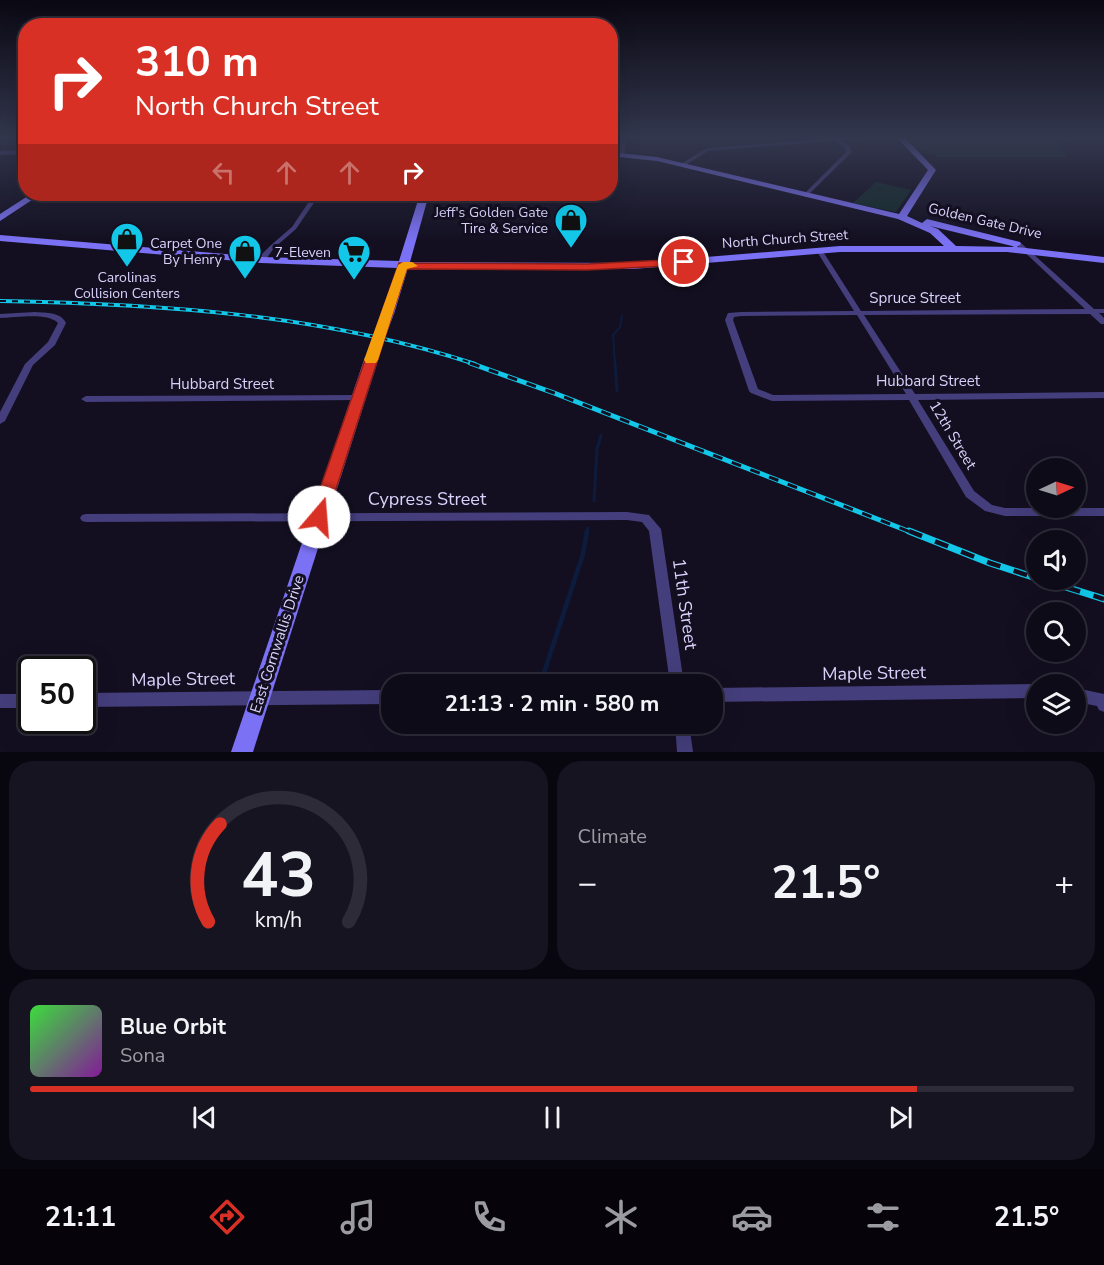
<!DOCTYPE html>
<meta charset="utf-8">
<style>
body{margin:0;font-family:"Nunito Sans",sans-serif;background:#171422;color:#f1f3f6;height:100vh;display:flex;flex-direction:column;font-size:22px;white-space:nowrap}
*{box-sizing:border-box;margin:0}
p{font-size:20px;color:#9b9ba2}
.icon{flex:none;width:33px;height:33px;fill:none;stroke:currentColor;stroke-width:2;stroke-linecap:round;stroke-linejoin:round}
.map{position:relative;height:752px;overflow:hidden}
.side{display:flex;flex-direction:column;gap:9px;padding:9px;background:#08060e;flex:1}
.side>*{flex:none}
.banner{position:absolute;left:18px;top:18px;width:600px;height:183px;border-radius:24px;box-shadow:0 6px 24px #0002,0 0 0 2px #2e2b38;background:#d93025;color:#fff;overflow:hidden}
.needle{width:39px;rotate:86deg}
.fabs{position:absolute;left:1026px;top:458px;display:grid;gap:12px}
.fabs a{display:grid;place-items:center;width:60px;height:60px;border-radius:50%;background:#0e0b19;box-shadow:0 6px 24px #0002,0 0 0 2px #2e2b38;font-size:30px}
.speed{position:absolute;left:18px;top:656px;display:flex;gap:12px;font-size:30px;font-weight:700;text-align:center}
.speed>*{display:grid;place-content:center;width:78px;height:78px;border-radius:50%;background:#0e0b19;box-shadow:0 6px 24px #0002,0 0 0 2px #2e2b38;line-height:1}
.speed .limit{border:3px solid #111;border-radius:9px;background:#fff;color:#111}
.pin{position:absolute;display:grid;place-items:center;width:51px;height:51px;color:#fff;margin:-26px;border:3px solid #fff;border-radius:50%;box-shadow:0 2px 6px #0007}
.me{position:absolute;width:66px;margin:-33px;rotate:18deg;stroke-linejoin:round;filter:drop-shadow(0 0 4px #0008)}
.turn{display:flex;align-items:center;gap:21px;height:126px;padding:0 18px;font-size:27px}
.turn .icon{width:78px;height:78px;stroke-width:2.5}
.turn b{display:block;font-size:42px;line-height:51px}
.lanes{display:flex;align-items:center;height:57px;padding:0 18px;background:#0003;justify-content:center;gap:30px;direction:ltr}
.lanes .off{opacity:.35}
.big{font-size:45px;font-weight:700;line-height:1.1}
.side .card{flex:1;display:flex;flex-direction:column;justify-content:center;gap:9px;min-width:0;padding:0 21px;border-radius:24px;background:#171422}
.side .dial{align-items:center;gap:0}
.dial svg{height:156px;overflow:visible;fill:none;stroke:#2e2b38;stroke-width:7;stroke-linecap:round;text-anchor:middle}
.dial text{fill:#f1f3f6;stroke:none}
.song{display:flex;align-items:center;gap:18px}
.cover{width:72px;height:72px;border-radius:9px;background:linear-gradient(135deg,hsl(120 70% 55%),hsl(290 70% 35%))}
.played{height:6px;border-radius:3px;background:linear-gradient(90deg,#d93025 85%,#2e2b38 85%)}
.keys{display:flex;justify-content:space-around;direction:ltr}
.heat{display:flex;justify-content:space-between;align-items:center;font-size:33px;direction:ltr}
.side .tiles{flex:1;display:grid;gap:9px;grid-template-columns:1fr 1fr}
.card:last-child{grid-column:span 2}
.trip{position:absolute;left:381px;top:674px;width:342px;height:60px;border-radius:24px;background:#0e0b19;box-shadow:0 6px 24px #0002,0 0 0 2px #2e2b38;font-weight:700;line-height:60px;text-align:center}
.dock{display:flex;height:96px;justify-content:space-around;align-items:center;background:#06040a;color:#9b9ba2}
.dock .icon{width:42px;height:42px}
.dock .current{color:#d93025}
.dock b{font-size:27px;color:#f1f3f6}
.map>svg:first-child{display:block}
</style>
<div class="map">
<svg width="1104" height="752" viewBox="0 0 1104 752">
<rect width="100%" height="100%" fill="#130f21"/>
<g fill="#132a2a">
<path d="M907,137H1098L1058,142L1067,157H937L932,153H925Z"/>
<path d="M876,182L911,190L896,212L853,203Z"/>
</g>
<g fill="none" stroke-linecap="round" stroke-linejoin="round">
<path stroke="#0d1c3c" stroke-width="2" d="M615,364L613,335L620,327L622,316"/>
<g stroke="#0d1c3c" stroke-width="3">
<path d="M615,363L617,391"/>
<path d="M594,501L597,449L601,435"/>
<path d="M587,533L588,528"/>
</g>
<path stroke="#0d1c3c" stroke-width="4.5" d="M543,676L583,554L587,531"/>
<g fill="#443e7c" fill-rule="evenodd">
<path d="M620,137H626L625,155L622,157L619,155Z"/>
<path d="M847,137H867L864,139L841,140L848,145L852,152L806,197L804,196V194L846,152L844,147L835,141L708,151L684,166L679,165L707,148Z"/>
<path d="M26,150V154L0,155V151Z"/>
<path d="M314,194H320L296,229L274,248L264,262H258V258L270,246L292,227Z"/>
<path d="M1019,242L1021,243L1094,309H1104V313H1099L1104,318V324H1101L1090,314L864,315L915,394L1104,392V398L918,400L974,491L992,505L1005,508H1104V516H1005L985,511L966,497L909,400L772,401L751,393L749,391L725,320L728,313L741,312L854,311L816,250L819,248L822,250L861,311L1085,309L1017,245V243ZM857,315L906,394L773,395L758,389L733,320L734,317L741,316Z"/>
<path d="M35,312C46,313 61,312 66,323L55,345L33,365L5,421L0,424V412L25,364L48,342L58,323C47,312 16,318 0,318V314Z"/>
<path d="M358,395L361,396L363,398L361,400L86,402L81,399L86,396Z"/>
<path d="M627,512L649,515L661,529L684,684H670L649,531L642,522L627,520L86,522L82,521L80,518L82,515L86,514Z"/>
<path d="M1036,684V698L712,702V688Z"/>
<path d="M1076,688L1104,694V712L1099,710L1097,706L1076,702Z"/>
<path d="M392,690V704L82,707V693Z"/>
<rect x="0" y="694" width="32" height="14"/>
<path d="M675,723H689L693,752H677Z"/>
</g>
<g fill="#7b71f4" fill-rule="evenodd">
<path d="M896,137H904L936,170L907,216L922,223L927,219L1020,242L1021,244L1017,247L1104,257V263L1007,252H840L633,269L408,268L394,314L388,318L382,314L397,268L261,263L0,241V235L261,257L399,261L420,194H429L410,262L633,263L840,246H944L930,233L898,219L657,161L610,156V152L657,157L899,214L928,170ZM930,226L1012,246L1014,247L956,246L938,229Z"/>
<path d="M31,194H41L0,221V214Z"/>
<path d="M372,353L379,357L253,752H231L365,357Z"/>
</g>
<g stroke="#12c7e8" stroke-width="4">
<path id="rail-far2" d="M0,301C160,304 322,314 475,364"/>
</g>
<g stroke="#12c7e8" stroke-width="5">
<path id="rail-far1" d="M470,363L554,393L913,533"/>
</g>
<g stroke="#12c7e8" stroke-width="7">
<g id="rail">
<path d="M909,531L990,563L1036,578"/>
<path d="M1040,579L1104,599"/>
</g>
</g>
<use href="#rail-far2" stroke="#130f21" stroke-width="2" stroke-dasharray="6" stroke-linecap="butt"/>
<use href="#rail-far1" stroke="#130f21" stroke-width="3" stroke-dasharray="10" stroke-linecap="butt"/>
<use href="#rail" stroke="#130f21" stroke-width="4.5" stroke-dasharray="14" stroke-linecap="butt"/>
<path stroke="#7b71f4" stroke-width="11" d="M372,357L388,314"/>
</g>
<linearGradient id="sky" x2="0" y2="1"><stop stop-color="#0a0812"/><stop offset="0.57" stop-color="#33374e"/><stop offset="1" stop-color="#33374e" stop-opacity="0"/></linearGradient>
<rect width="1104" height="242" fill="url(#sky)"/>
<path fill="#d93025" stroke="#8d1f18" stroke-width="1.5" d="M684,259L688,260V265L587,270L407,269L327,517L325,522L319,523L313,522L310,517L399,263L587,264Z"/>
<path fill="#f59e0b" d="M412,262L418,266L407,269L378,360L376,363H366L364,360L398,265L403,262Z"/>
<defs>
<g id="shop-pin" transform="scale(1.725)"><path d="M0 17L-7.5 6A9.5 9.5 0 1 1 7.5 6Z" fill="#12c7e8" stroke="#130f21"/><path d="M-5-2.5h2.3a2.7 3.5 0 0 1 5.4 0H5L5.5 6h-11ZM-1.5-2.5h3a1.5 2.3 0 0 0-3 0Z" fill="#111"/></g>
<g id="supermarket-pin" transform="scale(1.725)"><path d="M0 17L-7.5 6A9.5 9.5 0 1 1 7.5 6Z" fill="#12c7e8" stroke="#130f21"/><path d="M-6-5.5h2.5l.6 2H6L4.5 2H-2.5L-4.4-4H-6ZM-1.5 3.2a1.3 1.3 0 1 0 .1 0ZM3 3.2a1.3 1.3 0 1 0 .1 0Z" fill="#111"/></g>
</defs>
<g fill-rule="evenodd">
<use href="#shop-pin" x="571" y="220"/>
<use href="#shop-pin" x="127" y="239"/>
<use href="#shop-pin" x="245" y="251"/>
<use href="#supermarket-pin" x="354" y="252"/>
</g>
<g text-anchor="middle" dominant-baseline="central" stroke-width="6" stroke-linejoin="round" paint-order="stroke">
<g font-size="14" fill="#d9d3fc" stroke="#130f21" text-anchor="end">
<text x="548" y="212">Jeff's Golden Gate<tspan x="548" dy="16">Tire &amp; Service</tspan></text>
<text x="222" y="243">Carpet One<tspan x="222" dy="16">By Henry</tspan></text>
<text x="331" y="252">7-Eleven</text>
<text x="127" y="277" text-anchor="middle">Carolinas<tspan x="127" dy="16">Collision Centers</tspan></text>
</g>
<g font-size="14" fill="#d9d3fc" stroke="#130f21">
<text transform="translate(985 221) rotate(13)">Golden Gate Drive</text>
<text transform="translate(785 239) rotate(-4)">North Church Street</text>
</g>
<g font-size="15" fill="#d9d3fc" stroke="#130f21">
<text x="915" y="298">Spruce Street</text>
<text x="928" y="381">Hubbard Street</text>
<text x="222" y="384">Hubbard Street</text>
<text transform="translate(953 435) rotate(59)">12th Street</text>
<text transform="translate(277 644) rotate(-72)">East Cornwallis Drive</text>
</g>
<g font-size="18" fill="#d9d3fc" stroke="#130f21">
<text x="427" y="499">Cypress Street</text>
<text transform="translate(685 604) rotate(82)">11th Street</text>
<text transform="translate(874 673) rotate(-1)">Maple Street</text>
<text transform="translate(183 679) rotate(-1)">Maple Street</text>
</g>
</g>
</svg>
<div class="fabs">
<a><svg class="needle" viewBox="-14 -14 28 28"><path d="M0-13l5 13h-10z" fill="#e53935"/><path d="M0 13l5-13h-10z" fill="#9b9ba2"/></svg></a>
<a><svg class="icon" aria-label="sound" viewBox="0 0 24 24"><path d="M4 9h4l5-4v14l-5-4H4zM17 9q2 3 0 6"/></svg></a>
<a><svg class="icon" aria-label="search" viewBox="0 0 24 24"><circle cx="10" cy="10" r="6"/><path d="M15 15l6 6"/></svg></a>
<a><svg class="icon" aria-label="layers" viewBox="0 0 24 24"><path d="M12 4l9 5-9 5-9-5zM3 14l9 5 9-5"/></svg></a>
</div>
<div class="speed"><div class="limit">50</div></div>
<div class="pin" style="left:684px;top:262px;background:#d93025"><svg class="icon" aria-label="arrive" viewBox="0 0 24 24"><path d="M6 21V4h12l-3 4 3 4H6"/></svg></div>
<svg class="me" style="left:319px;top:517px" viewBox="-20 -20 40 40"><circle r="19" fill="#fff"/><path d="M0-13L10 11 0 6-10 11z" fill="#d93025"/></svg>
<div class="trip">21:13 · 2 min · 580 m</div>
<div class="banner">
<div class="turn"><svg class="icon" aria-label="right" viewBox="0 0 24 24"><path d="M7 20v-9h11M14 6l5 5-5 5"/></svg><div><b>310 m</b>North Church Street</div></div>
<div class="lanes"><svg class="icon off" aria-label="left" viewBox="0 0 24 24"><path d="M17 20v-9H6M10 6l-5 5 5 5"/></svg><svg class="icon off" aria-label="ahead" viewBox="0 0 24 24"><path d="M12 20V5M6 11l6-6 6 6"/></svg><svg class="icon off" aria-label="ahead" viewBox="0 0 24 24"><path d="M12 20V5M6 11l6-6 6 6"/></svg><svg class="icon" aria-label="right" viewBox="0 0 24 24"><path d="M7 20v-9h11M14 6l5 5-5 5"/></svg></div>
</div>
</div>
<section class="side">
<div class="tiles">
<div class="card dial"><svg viewBox="0 0 100 80">
<path d="M14 69A42 42 0 1 1 86 69"/>
<path d="M14 69A42 42 0 0 1 20 19" stroke="#d93025"/>
<text x="50" y="56" font-size="32" font-weight="700">43</text>
<text x="50" y="72" font-size="11">km/h</text>
</svg></div>
<div class="card"><p>Climate</p>
<div class="heat"><a>−</a><b class="big">21.5°</b><a>+</a></div>
</div>
<div class="card">
<div class="song"><i class="cover"></i><div><b>Blue Orbit</b><p>Sona</p></div></div>
<div class="played"></div>
<div class="keys"><svg class="icon" aria-label="previous" viewBox="0 0 24 24"><path d="M18 5L8 12l10 7zM5 5v14"/></svg><svg class="icon" aria-label="pause" viewBox="0 0 24 24"><path d="M8 5v14M16 5v14"/></svg><svg class="icon" aria-label="next" viewBox="0 0 24 24"><path d="M6 5l10 7-10 7zM19 5v14"/></svg></div>
</div>
</div>
</section>
<nav class="dock">
<b>21:11</b>
<svg class="icon current" aria-label="directions" viewBox="0 0 24 24"><path d="M12 3l9 9-9 9-9-9zM9 14v-3h6M13 9l2 2-2 2"/></svg>
<svg class="icon" aria-label="music" viewBox="0 0 24 24"><path d="M9 18V5l10-2v13"/><circle cx="6" cy="18" r="3"/><circle cx="16" cy="16" r="3"/></svg>
<svg class="icon" aria-label="phone" viewBox="0 0 24 24"><path d="M5 4h4l2 5-3 2q2 4 5 5l2-3 5 2v4C11 20 4 13 5 4z"/></svg>
<svg class="icon" aria-label="climate" viewBox="0 0 24 24"><path d="M12 3v18M4 7l16 10M4 17L20 7"/></svg>
<svg class="icon" aria-label="car" viewBox="0 0 24 24"><path d="M5 17H2v-5l4-1 3-4h7l3 4 3 1v5h-3M9 17h6M6 11h13"/><circle cx="7" cy="17" r="2"/><circle cx="17" cy="17" r="2"/></svg>
<svg class="icon" aria-label="filters" viewBox="0 0 24 24"><path d="M4 7h16M4 17h16"/><circle cx="9" cy="7" r="2"/><circle cx="15" cy="17" r="2"/></svg>
<b>21.5°</b>
</nav>
